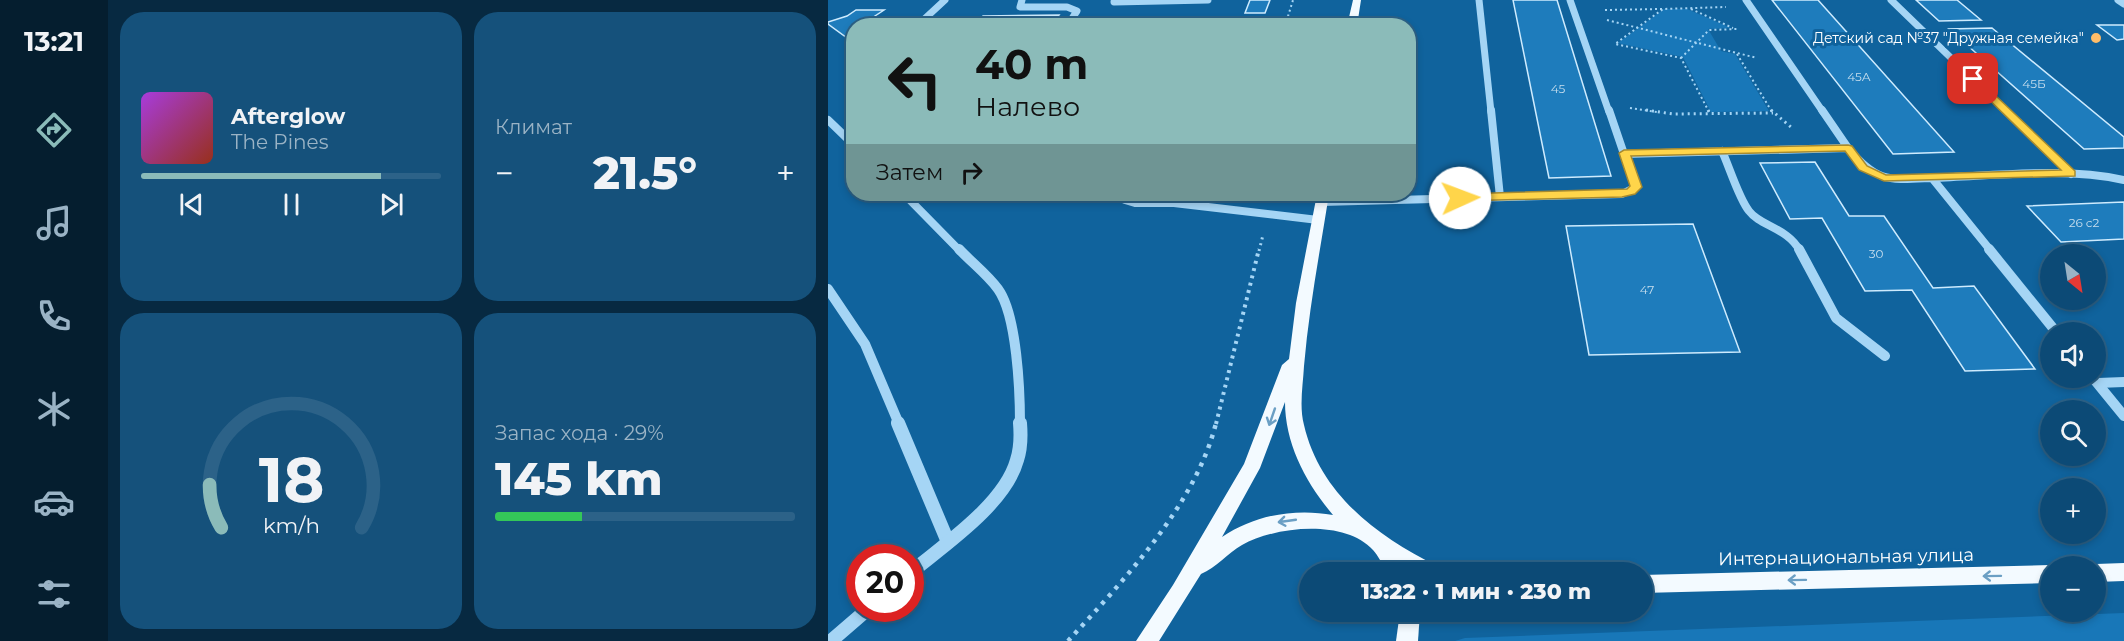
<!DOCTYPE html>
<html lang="ru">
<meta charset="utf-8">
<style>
body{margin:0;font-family:Montserrat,sans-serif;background:#15517b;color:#f1f3f6;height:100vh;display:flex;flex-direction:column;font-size:22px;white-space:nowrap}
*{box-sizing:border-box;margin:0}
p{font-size:20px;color:#9ab3c5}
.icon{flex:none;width:33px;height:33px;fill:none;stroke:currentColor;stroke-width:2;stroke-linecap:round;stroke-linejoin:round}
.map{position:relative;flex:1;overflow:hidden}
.sheet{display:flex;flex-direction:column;gap:12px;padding:12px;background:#072941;width:720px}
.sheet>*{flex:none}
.banner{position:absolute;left:18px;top:18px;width:570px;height:183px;border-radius:24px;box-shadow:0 3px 9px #0003,0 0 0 2px #2c6288;background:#8bbbb9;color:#111;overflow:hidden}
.needle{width:39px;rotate:150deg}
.controls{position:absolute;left:1212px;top:244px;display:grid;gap:12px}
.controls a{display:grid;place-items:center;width:66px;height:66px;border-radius:50%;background:#0c4a76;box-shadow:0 3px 9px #0003,0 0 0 2px #2c6288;font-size:30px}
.speed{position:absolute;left:18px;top:544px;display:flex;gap:12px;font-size:30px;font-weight:700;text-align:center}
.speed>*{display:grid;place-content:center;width:78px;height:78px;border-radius:50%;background:#0c4a76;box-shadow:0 3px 9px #0003,0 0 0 2px #2c6288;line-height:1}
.speed .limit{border:9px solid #d22;background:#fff;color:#111}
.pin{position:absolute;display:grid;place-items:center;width:51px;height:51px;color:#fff;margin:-26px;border-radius:12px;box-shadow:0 3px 9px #0006}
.me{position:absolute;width:66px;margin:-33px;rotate:88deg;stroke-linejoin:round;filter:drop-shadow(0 0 4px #0008)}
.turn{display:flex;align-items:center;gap:21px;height:126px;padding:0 30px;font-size:27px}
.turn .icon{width:78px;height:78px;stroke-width:2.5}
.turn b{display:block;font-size:42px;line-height:51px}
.then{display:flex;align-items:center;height:57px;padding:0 30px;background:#0003;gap:12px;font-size:22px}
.big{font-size:45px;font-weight:800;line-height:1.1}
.sheet .widget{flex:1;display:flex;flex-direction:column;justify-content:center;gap:9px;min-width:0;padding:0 21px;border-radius:24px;background:#15517b}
.sheet .dial{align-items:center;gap:0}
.dial svg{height:156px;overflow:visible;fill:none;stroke:#2c6288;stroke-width:7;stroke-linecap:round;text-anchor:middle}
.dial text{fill:#f1f3f6;stroke:none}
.song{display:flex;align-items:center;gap:18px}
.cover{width:72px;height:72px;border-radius:9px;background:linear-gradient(135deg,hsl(280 70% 55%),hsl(10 70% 35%))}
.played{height:6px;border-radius:3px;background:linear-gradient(90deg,#8bbbb9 80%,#2c6288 80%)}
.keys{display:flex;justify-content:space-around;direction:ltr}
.heat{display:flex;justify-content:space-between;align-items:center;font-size:33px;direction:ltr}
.charge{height:9px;border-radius:4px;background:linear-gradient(90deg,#34c759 29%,#2c6288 0)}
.sheet .tiles{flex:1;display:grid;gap:12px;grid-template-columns:repeat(2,1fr)}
.trip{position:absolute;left:471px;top:562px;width:354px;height:60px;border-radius:30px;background:#0c4a76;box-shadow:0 3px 9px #0003,0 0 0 2px #2c6288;font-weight:800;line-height:60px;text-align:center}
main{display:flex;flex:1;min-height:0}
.tabs{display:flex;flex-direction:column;width:108px;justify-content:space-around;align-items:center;background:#051e2f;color:#9ab3c5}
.tabs .icon{width:42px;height:42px}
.tabs .current{color:#8bbbb9}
.tabs b{font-size:27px;color:#f1f3f6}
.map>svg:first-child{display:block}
</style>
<main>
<nav class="tabs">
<b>13:21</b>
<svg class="icon current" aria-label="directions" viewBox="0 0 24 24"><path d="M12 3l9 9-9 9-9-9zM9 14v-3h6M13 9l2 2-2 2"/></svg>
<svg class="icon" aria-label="music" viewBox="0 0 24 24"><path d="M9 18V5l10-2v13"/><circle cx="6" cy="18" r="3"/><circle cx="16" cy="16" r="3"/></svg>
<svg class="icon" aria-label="phone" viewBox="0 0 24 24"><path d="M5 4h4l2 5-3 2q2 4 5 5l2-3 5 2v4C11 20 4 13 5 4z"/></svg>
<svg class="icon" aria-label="climate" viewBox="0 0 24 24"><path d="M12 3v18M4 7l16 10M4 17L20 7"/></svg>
<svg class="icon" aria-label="car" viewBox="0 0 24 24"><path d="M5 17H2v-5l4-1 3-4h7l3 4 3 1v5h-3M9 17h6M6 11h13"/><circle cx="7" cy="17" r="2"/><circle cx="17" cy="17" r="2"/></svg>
<svg class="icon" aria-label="filters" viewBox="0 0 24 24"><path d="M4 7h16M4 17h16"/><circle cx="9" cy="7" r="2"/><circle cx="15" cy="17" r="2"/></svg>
</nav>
<section class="sheet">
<div class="tiles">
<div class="widget">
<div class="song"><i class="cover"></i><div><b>Afterglow</b><p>The Pines</p></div></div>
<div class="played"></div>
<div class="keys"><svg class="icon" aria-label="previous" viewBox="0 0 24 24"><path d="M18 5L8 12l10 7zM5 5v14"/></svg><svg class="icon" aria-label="pause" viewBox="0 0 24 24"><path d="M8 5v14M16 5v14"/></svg><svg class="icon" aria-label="next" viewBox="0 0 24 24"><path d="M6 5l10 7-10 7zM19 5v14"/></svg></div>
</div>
<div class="widget"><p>Климат</p>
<div class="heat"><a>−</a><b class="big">21.5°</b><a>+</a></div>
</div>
<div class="widget dial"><svg viewBox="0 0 100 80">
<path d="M14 69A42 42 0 1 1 86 69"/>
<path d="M14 69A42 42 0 0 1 8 47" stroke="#8bbbb9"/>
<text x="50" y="56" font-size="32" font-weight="700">18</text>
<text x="50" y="72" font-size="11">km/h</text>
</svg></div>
<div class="widget"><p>Запас хода · 29%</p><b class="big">145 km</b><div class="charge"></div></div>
</div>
</section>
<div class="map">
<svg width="1296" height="641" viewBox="0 0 1296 641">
<rect width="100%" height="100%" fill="#10639d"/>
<g fill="#1877b8">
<path d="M836,9H859L903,28L880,29L893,51L907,54L941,111L883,112L855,57L790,43Z"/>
<path d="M1296,613V641H627L637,638Z"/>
</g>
<g fill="#1e7cbc" stroke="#ceebfe" stroke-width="1.5">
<path d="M422,0H442L437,13H417Z"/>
<path d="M685,0H729L783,176L721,178Z"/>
<path d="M944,0H990L1126,152L1065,154Z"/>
<path d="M1088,0H1129L1153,20L1111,21Z"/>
<path d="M28,10H56L47,16L60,26H26V43L0,24V22L19,16Z"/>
<path d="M231,15L222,26H146L155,16Z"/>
<path d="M1269,25H1296V39L1289,40Z"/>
<path d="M1164,28L1296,137V148L1256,149L1121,29Z"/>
<path d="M987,162L1021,216H1056L1105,288L1146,286L1207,369L1137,371L1084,290L1037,291L994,218L962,219L932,163Z"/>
<path d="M1296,202V239L1233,242L1199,206Z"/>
<path d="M865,224L912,352L761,355L738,226Z"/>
</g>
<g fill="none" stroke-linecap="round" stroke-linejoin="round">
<g stroke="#a5d5f5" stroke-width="2" stroke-dasharray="2 3" stroke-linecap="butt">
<path d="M863,9L905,28"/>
<path d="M777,10L834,9"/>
<path d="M779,20L929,58"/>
<path d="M457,26L465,0"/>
<path d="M909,54L944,112"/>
<path d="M853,58L881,30L909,29"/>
<path d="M802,108L829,112"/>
<path d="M881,112L853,58L787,44L835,9L898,7"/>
</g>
<g stroke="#a5d5f5" stroke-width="3" stroke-dasharray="2 4" stroke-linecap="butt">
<path d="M818,110L845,114L945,113"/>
<path d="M880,110L882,114"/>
<path d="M943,110L964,128"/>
<path d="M431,251L435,235"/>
</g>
<path stroke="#a5d5f5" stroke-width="4" stroke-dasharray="3 4.5" stroke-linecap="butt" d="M388,424L431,249"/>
<path stroke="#a5d5f5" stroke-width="4.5" stroke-dasharray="4 6" stroke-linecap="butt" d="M240,641C296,580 368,504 388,423"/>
<g stroke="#a5d5f5" stroke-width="7">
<path d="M194,0L192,7H239L249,11L239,26"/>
<path d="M651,0L663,112"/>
<path d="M742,0L781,112"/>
<path d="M918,0L995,112"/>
<path d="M1063,0L1179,112"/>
<path d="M1290,0L1296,4"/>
<path d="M286,2L380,0"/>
<path d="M91,24L117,0"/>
</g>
<g stroke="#a5d5f5" stroke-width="8">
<path d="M663,110L672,197"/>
<path d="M781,110L796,154"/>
<path d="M994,110L1020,148"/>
<path d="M1177,110L1243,174"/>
<path d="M0,120L26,145"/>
<path d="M894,151C901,166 911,199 921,211C932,226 960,228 972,251"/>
<path d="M1104,178C1166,176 1236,167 1296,180"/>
<path d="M76,194L132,251"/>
<path d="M296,194L297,200L307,203H346L490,220"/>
<path d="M493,202L794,194L808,187L796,154L1020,148C1049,183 1061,180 1104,178L1163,251"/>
</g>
<g stroke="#a5d5f5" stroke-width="10">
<path d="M131,249C143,262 159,274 170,289C189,315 192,391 192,424"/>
<path d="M971,249L1008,318L1057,356"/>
<path d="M1161,249L1229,333"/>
<path d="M0,289L37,344L71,424"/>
<path d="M1265,378L1296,416"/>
<path d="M1270,383L1296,382"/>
</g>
<g stroke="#a5d5f5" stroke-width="14">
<path d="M70,423L120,542"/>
<path d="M82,573C116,545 177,504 189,460C193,448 193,435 192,423"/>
<path d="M3,641L40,609"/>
</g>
<g fill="#f3faff" fill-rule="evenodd">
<path d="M525,0H533L529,26H519Z"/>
<path d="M489,194H501C492,251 481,308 476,366C475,385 471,406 476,425C492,494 549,536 609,566L612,573H560C555,566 550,555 545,550C517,519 448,526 414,545C400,553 388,568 373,574L331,641H308L345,585L416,464L454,365L461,359L468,303ZM457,402C457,444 478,483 505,515C467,508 427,515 394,537L432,468Z"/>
<path d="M1296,563V581L1268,582V567H1261L1268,564Z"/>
<path d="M1222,565L1228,567H1222V583L814,593V575Z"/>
<path d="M572,612H592L590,641H568Z"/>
</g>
</g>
<defs><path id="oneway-shaft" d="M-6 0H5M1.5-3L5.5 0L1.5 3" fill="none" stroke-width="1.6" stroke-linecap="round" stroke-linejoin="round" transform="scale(1.5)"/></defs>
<g stroke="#6b9fc4">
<use href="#oneway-shaft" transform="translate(444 417) rotate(109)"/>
<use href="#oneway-shaft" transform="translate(459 521) rotate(172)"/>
<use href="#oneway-shaft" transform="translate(1164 576) rotate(179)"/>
<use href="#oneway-shaft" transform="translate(969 580) rotate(179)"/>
</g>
<path fill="#ffd54a" stroke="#a68a30" stroke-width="1.5" d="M1142,77H1148L1247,171V176L1056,181L1031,170L1017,151L803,156L814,187L807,194L794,197L632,201L626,198L632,194L799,189L802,186L791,153L796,150L1020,145L1024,146L1039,166L1058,175L1233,170L1142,81Z"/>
<circle fill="#ffbd69" stroke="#10639d" stroke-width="2" cx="1268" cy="38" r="6"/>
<g text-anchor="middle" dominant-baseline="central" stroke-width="6" stroke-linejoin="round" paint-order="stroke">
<g font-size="12" fill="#c7deee">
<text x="1031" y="76">45А</text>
<text x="1206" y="83">45Б</text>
<text x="730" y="88">45</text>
<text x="1256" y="222">26 с2</text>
<text x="1048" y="253">30</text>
<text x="819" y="289">47</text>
</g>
<g font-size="14" fill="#fff" stroke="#10639d" text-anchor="end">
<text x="1256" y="38">Детский сад №37 "Дружная семейка"</text>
</g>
<g font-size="18" fill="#fff" stroke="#10639d">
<text transform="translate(1018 557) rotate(-1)">Интернациональная улица</text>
</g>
</g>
</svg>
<div class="controls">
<a><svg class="needle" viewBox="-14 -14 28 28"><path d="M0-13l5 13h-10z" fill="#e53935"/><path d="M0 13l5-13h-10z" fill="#9ab3c5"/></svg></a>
<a><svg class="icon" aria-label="sound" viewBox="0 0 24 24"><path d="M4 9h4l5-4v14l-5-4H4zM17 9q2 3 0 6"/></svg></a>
<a><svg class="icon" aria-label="search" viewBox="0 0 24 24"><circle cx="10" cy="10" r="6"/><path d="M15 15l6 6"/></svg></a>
<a>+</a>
<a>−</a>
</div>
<div class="speed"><div class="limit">20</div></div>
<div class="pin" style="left:1145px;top:79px;background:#d93025"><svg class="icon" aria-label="arrive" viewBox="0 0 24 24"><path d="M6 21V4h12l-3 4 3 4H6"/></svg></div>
<svg class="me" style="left:632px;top:198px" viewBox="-20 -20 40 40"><circle r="19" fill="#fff"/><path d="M0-13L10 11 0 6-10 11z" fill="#ffd54a"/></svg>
<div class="trip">13:22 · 1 мин · 230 m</div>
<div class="banner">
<div class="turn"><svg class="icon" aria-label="left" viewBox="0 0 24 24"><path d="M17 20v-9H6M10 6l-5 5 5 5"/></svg><div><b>40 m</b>Налево</div></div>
<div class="then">Затем<svg class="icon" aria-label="right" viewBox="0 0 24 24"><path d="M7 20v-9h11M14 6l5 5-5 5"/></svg></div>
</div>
</div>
</main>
